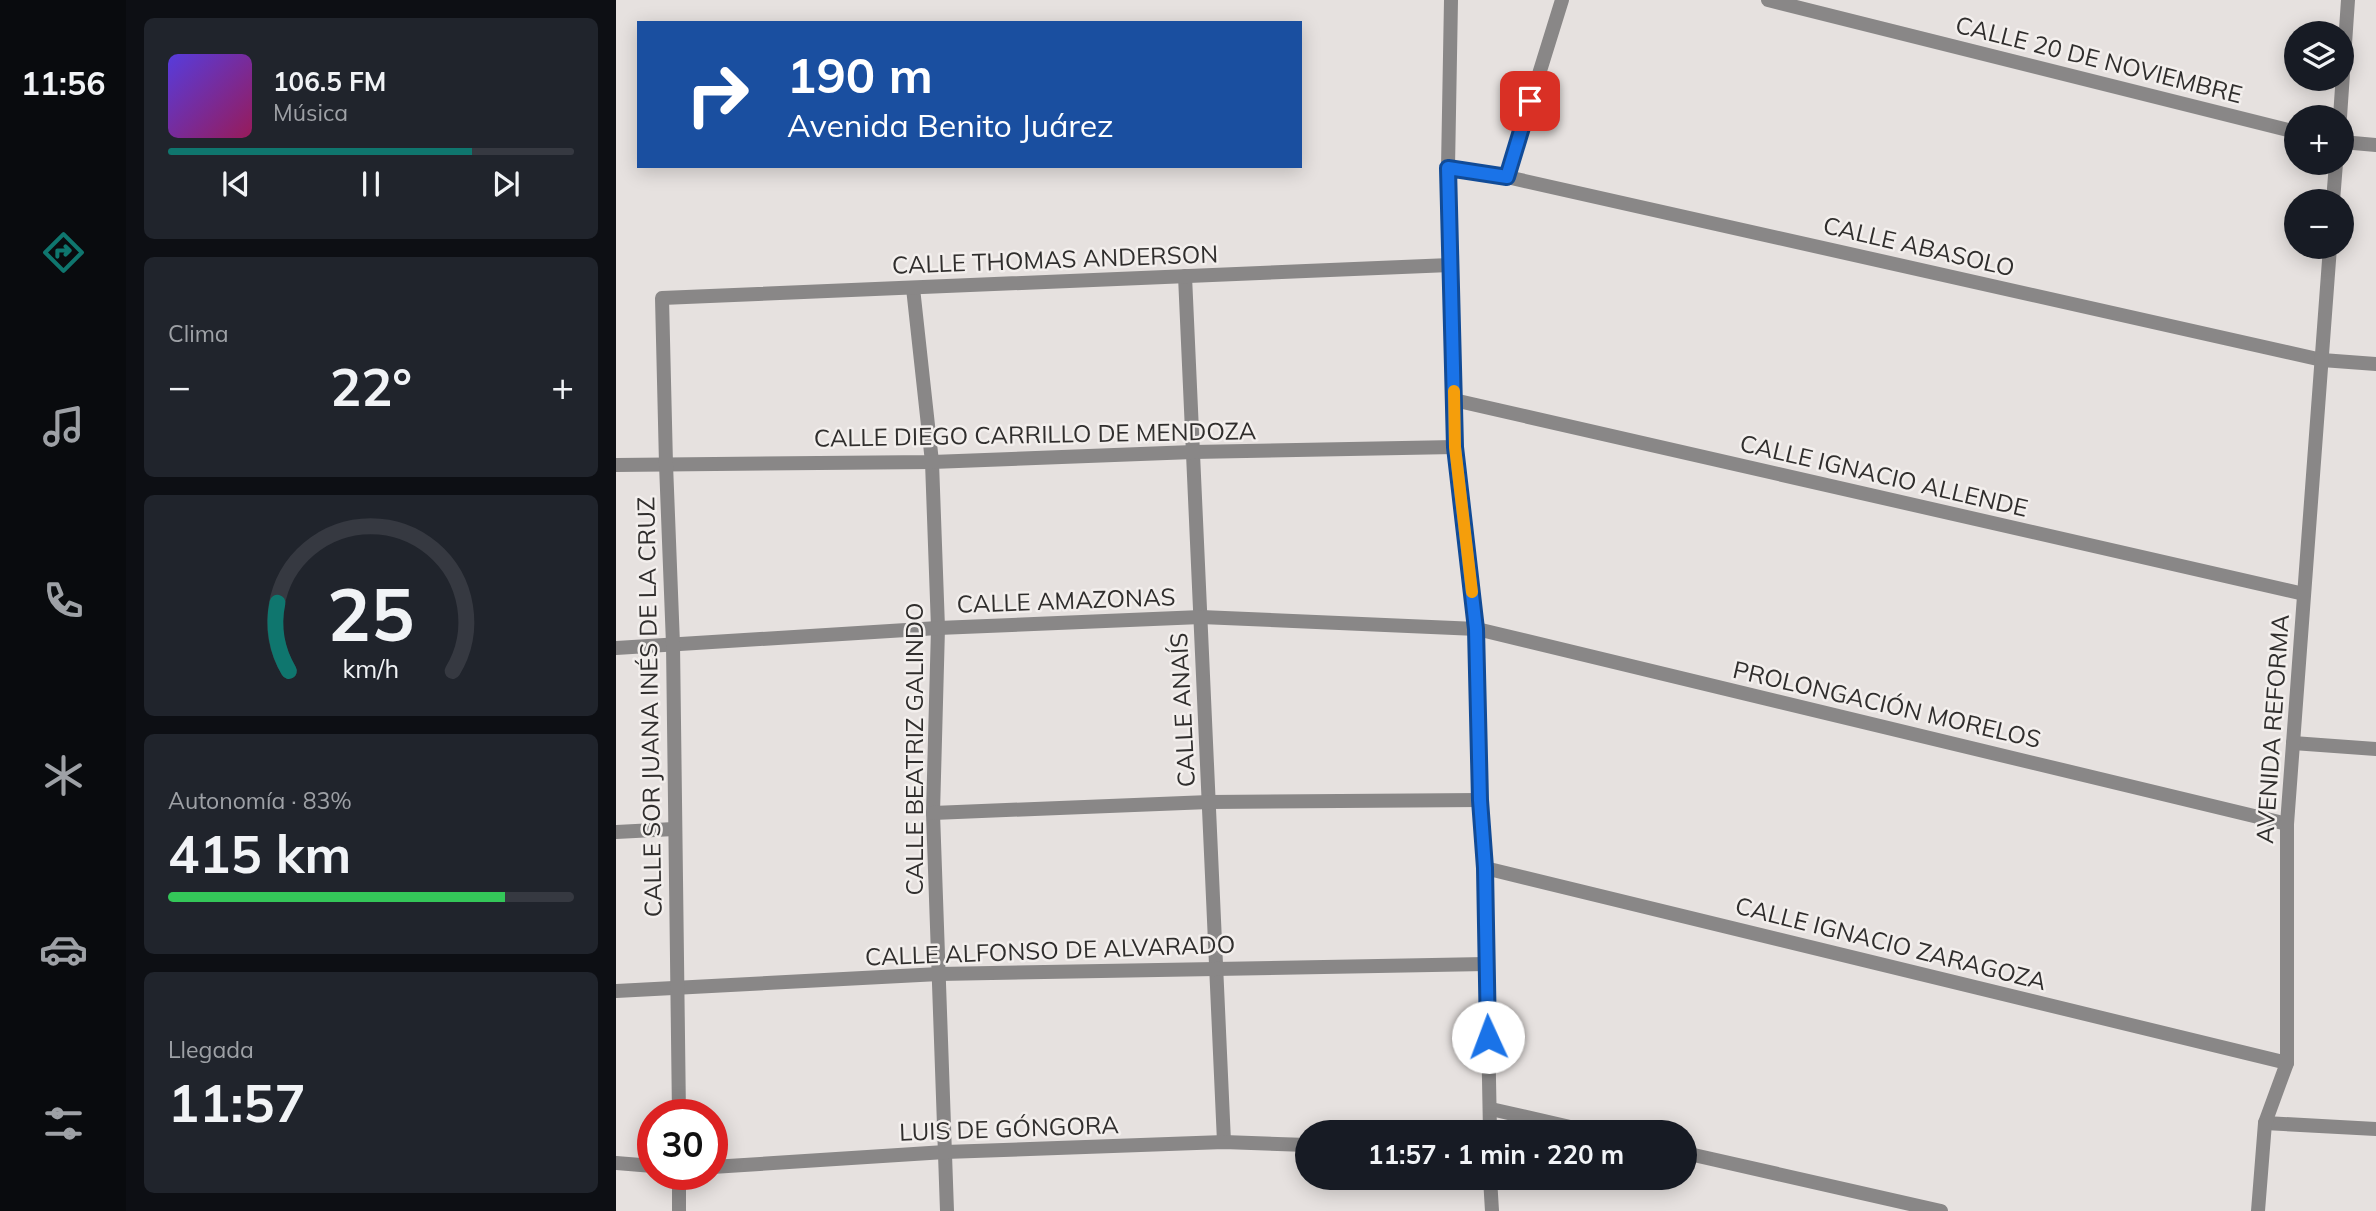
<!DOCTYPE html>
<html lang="es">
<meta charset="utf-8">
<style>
body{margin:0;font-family:Mulish,sans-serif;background:#20242c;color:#f1f3f6;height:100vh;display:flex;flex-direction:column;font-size:26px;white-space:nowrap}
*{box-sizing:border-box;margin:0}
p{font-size:23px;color:#9ea1a6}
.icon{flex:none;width:38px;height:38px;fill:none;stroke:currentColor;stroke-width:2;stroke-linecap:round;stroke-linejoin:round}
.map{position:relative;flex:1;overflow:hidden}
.details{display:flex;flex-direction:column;gap:18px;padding:18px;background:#0d0f14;width:490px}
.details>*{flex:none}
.guide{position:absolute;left:21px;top:21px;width:665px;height:147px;border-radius:0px;box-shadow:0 4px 18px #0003;background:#1a4fa0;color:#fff;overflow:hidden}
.tools{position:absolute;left:1668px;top:21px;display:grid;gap:14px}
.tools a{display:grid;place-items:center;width:70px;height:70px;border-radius:50%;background:#171b24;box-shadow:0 4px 18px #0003;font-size:35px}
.speed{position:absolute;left:21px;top:1099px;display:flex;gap:14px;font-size:35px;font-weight:700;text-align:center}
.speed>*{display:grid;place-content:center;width:91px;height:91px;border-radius:50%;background:#171b24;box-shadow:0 4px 18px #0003;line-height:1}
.speed .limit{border:10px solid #d22;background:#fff;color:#111}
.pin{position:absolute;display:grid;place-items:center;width:60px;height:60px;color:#fff;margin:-30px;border-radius:14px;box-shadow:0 4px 10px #0006}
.me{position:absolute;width:77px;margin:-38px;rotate:358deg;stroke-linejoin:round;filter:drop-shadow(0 0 5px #0008)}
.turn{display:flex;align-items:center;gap:24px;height:147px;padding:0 35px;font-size:32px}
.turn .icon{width:91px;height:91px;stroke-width:2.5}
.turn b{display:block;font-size:49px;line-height:60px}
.big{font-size:52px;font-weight:700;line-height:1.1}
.details .widget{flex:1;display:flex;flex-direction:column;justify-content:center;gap:10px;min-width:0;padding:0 24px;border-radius:10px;background:#20242c}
.details .dial{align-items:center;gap:0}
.dial svg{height:182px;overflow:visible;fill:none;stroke:#363941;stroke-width:7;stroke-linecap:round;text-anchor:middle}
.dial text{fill:#f1f3f6;stroke:none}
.song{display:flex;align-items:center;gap:21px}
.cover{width:84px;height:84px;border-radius:10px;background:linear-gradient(135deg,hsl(250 70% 55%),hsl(330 70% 35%))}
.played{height:7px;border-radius:4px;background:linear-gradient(90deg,#0f766e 75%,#363941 75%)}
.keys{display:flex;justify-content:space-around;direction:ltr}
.heat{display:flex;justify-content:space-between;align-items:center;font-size:38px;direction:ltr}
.charge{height:10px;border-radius:5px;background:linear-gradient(90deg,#34c759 83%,#363941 0)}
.trip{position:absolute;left:679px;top:1120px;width:402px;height:70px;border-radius:35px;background:#171b24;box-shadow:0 4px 18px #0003;font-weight:700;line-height:70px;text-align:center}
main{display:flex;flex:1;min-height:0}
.dock{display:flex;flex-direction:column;width:126px;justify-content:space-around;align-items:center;background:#090b0e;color:#9ea1a6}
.dock .icon{width:49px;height:49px}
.dock .active{color:#0f766e}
.dock b{font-size:32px;color:#f1f3f6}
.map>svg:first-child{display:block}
</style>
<main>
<nav class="dock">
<b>11:56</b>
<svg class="icon active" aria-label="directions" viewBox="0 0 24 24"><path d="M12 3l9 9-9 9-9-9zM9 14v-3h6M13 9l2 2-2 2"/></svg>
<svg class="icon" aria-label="music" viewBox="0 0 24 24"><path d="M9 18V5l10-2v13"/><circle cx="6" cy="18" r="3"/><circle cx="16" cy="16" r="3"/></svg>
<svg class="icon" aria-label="phone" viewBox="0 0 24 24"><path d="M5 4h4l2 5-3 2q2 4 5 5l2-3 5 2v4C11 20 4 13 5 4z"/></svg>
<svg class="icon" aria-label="climate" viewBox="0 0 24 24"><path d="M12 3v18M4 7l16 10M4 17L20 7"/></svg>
<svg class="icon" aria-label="car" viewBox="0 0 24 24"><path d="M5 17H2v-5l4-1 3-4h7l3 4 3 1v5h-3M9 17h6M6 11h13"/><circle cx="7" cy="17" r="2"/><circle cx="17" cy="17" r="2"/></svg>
<svg class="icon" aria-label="filters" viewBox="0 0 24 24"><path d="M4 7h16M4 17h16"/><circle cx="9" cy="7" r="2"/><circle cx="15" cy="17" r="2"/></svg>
</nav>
<section class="details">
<div class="widget">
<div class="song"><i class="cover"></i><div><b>106.5 FM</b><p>Música</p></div></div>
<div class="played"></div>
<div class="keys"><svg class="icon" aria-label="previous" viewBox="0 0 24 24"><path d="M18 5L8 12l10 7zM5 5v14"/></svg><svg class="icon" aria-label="pause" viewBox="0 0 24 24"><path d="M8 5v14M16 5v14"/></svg><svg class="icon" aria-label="next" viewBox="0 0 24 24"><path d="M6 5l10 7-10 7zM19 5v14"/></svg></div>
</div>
<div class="widget"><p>Clima</p>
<div class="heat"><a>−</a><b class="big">22°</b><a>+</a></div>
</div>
<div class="widget dial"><svg viewBox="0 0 100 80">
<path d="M14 69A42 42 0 1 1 86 69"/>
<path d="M14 69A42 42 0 0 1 9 39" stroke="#0f766e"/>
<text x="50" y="56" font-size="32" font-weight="700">25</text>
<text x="50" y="72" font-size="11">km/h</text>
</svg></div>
<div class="widget"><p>Autonomía · 83%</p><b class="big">415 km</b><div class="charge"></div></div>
<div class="widget"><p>Llegada</p><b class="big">11:57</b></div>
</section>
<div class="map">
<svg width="1760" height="1211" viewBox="0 0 1760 1211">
<rect width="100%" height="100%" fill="#e6e1df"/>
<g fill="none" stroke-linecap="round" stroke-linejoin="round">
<g stroke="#898787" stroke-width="14">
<path d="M835,0L832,168L839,447L861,629L864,800L869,868L874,1132"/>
<path d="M1152,0L1680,132"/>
<path d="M1724,117L1732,0"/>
<path d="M1726,142L1760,145"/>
<path d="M832,168L891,177L1706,360L1760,364"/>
<path d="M891,177L946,0"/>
<path d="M1717,201L1720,163"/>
<path d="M569,276L608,1142"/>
<path d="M297,288L316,462L322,628L317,813L331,1211"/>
<path d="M838,400L1688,594"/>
<path d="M0,465L316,462L577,452L839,447"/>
<path d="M0,648L322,628L585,617L861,629L1671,824"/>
<path d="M1677,743L1760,749"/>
<path d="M317,813L593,802L864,800"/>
<path d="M0,832L58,829"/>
<path d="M869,868L1671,1063"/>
<path d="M0,991L323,974L870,964"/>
<path d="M875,1109L976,1132"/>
<path d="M63,1115L57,644L50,464L46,298L834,265"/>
<path d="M1649,1123L1760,1129"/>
<path d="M1069,1153L1325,1211"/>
<path d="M0,1163L37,1166"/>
<path d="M96,1167L329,1152L608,1142L691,1145"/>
<path d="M874,1178L876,1211"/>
<path d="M63,1211V1174"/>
<path d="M1642,1211L1649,1123L1671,1063V824L1714,247"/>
</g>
</g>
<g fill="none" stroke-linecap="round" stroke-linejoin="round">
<g stroke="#114b97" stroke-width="18">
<path id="route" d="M872,1037L869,868L864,800L860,629L839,447L832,168L891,177L914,101"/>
</g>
<use href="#route" stroke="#1a73e8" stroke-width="12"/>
<path stroke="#f59e0b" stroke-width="12" d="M838,391L839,447L856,592"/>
</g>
<g text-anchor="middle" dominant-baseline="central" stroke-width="5" stroke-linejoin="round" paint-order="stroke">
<g font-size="24" fill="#302e2d" stroke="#f3efed">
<text transform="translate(1483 59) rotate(14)">CALLE 20 DE NOVIEMBRE</text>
<text transform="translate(1303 246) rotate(13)">CALLE ABASOLO</text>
<text transform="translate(439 259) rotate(-2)">CALLE THOMAS ANDERSON</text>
<text transform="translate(419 434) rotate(-1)">CALLE DIEGO CARRILLO DE MENDOZA</text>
<text transform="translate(1268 475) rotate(13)">CALLE IGNACIO ALLENDE</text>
<text transform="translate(450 600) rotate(-2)">CALLE AMAZONAS</text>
<text transform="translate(1271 704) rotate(13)">PROLONGACIÓN MORELOS</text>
<text transform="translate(33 707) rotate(-91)">CALLE SOR JUANA INÉS DE LA CRUZ</text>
<text transform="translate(566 710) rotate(-93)">CALLE ANAÍS</text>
<text transform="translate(1656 729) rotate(-86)">AVENIDA REFORMA</text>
<text transform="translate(298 749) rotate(-90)">CALLE BEATRIZ GALINDO</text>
<text transform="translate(1275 943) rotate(14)">CALLE IGNACIO ZARAGOZA</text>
<text transform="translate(434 950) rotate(-2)">CALLE ALFONSO DE ALVARADO</text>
<text transform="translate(393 1128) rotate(-2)">LUIS DE GÓNGORA</text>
</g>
</g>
</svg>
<div class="tools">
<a><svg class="icon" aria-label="layers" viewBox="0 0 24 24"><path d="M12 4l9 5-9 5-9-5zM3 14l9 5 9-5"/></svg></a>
<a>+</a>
<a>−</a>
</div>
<div class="speed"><div class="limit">30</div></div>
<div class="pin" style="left:914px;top:101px;background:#d93025"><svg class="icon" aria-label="arrive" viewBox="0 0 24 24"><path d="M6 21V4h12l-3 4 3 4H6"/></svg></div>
<svg class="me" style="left:872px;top:1037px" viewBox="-20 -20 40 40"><circle r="19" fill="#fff"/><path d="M0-13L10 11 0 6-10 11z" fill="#1a73e8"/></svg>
<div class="trip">11:57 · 1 min · 220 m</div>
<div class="guide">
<div class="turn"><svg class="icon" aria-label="right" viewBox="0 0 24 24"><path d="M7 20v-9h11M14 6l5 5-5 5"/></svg><div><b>190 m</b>Avenida Benito Juárez</div></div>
</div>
</div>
</main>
